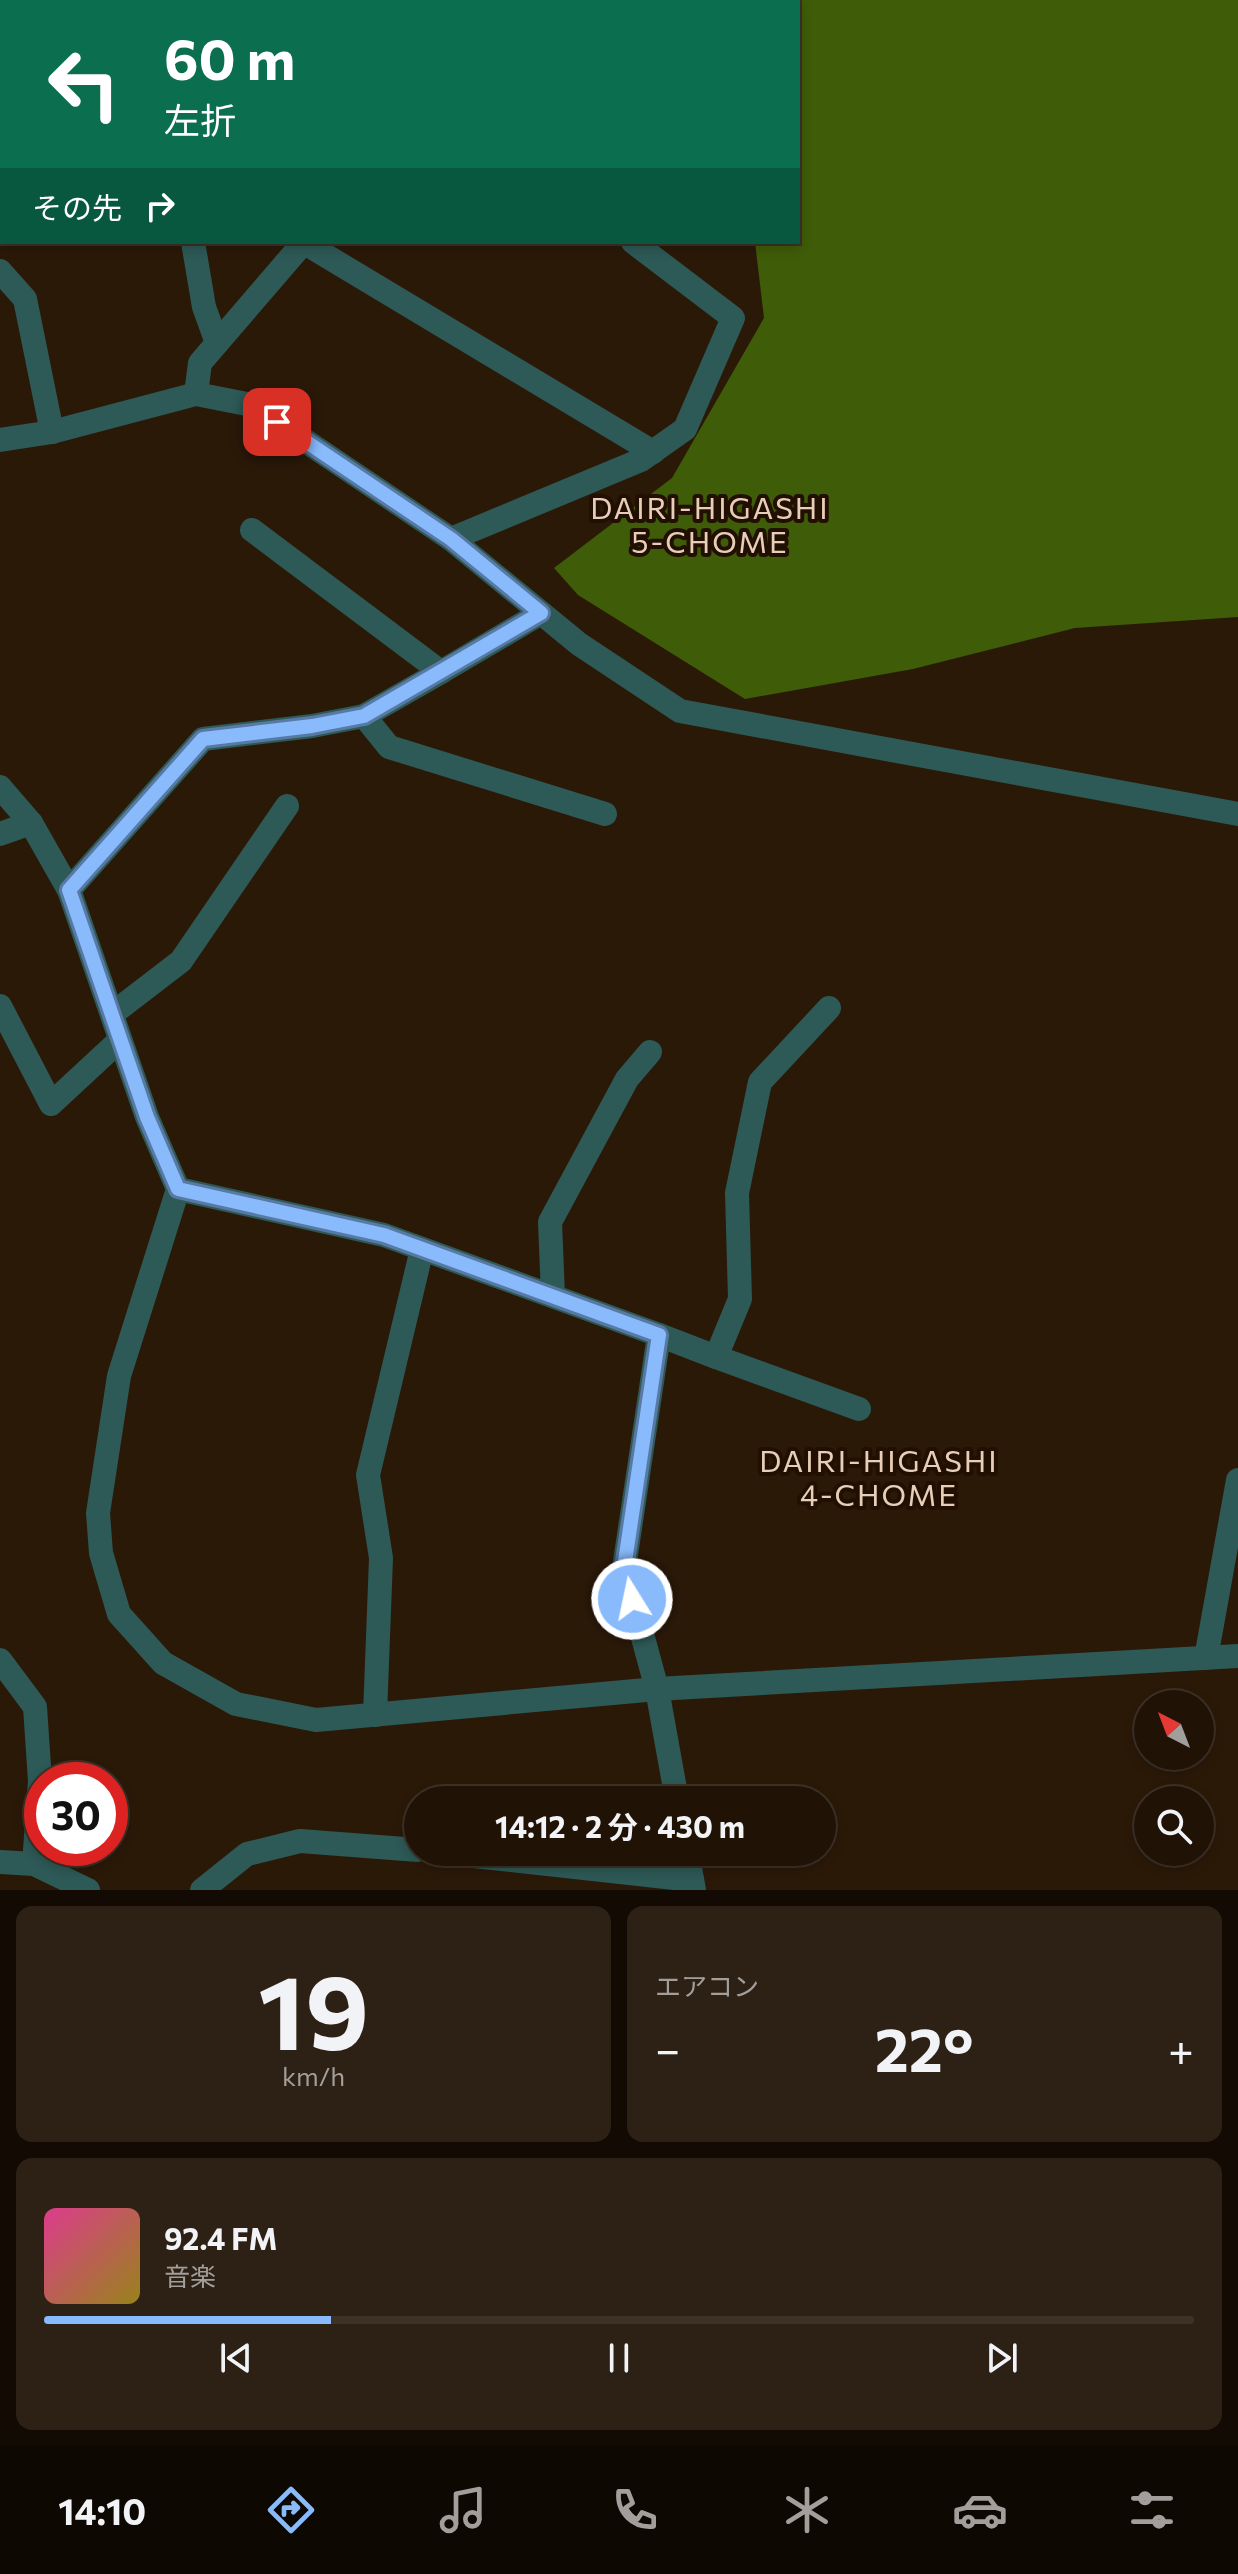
<!DOCTYPE html>
<html lang="ja">
<meta charset="utf-8">
<style>
body{margin:0;font-family:Commissioner,"Noto Sans JP",sans-serif;background:#2d2014;color:#f1f3f6;height:100vh;display:flex;flex-direction:column;font-size:30px;white-space:nowrap}
*{box-sizing:border-box;margin:0}
p{font-size:26px;color:#a29e9b}
.icon{flex:none;width:44px;height:44px;fill:none;stroke:currentColor;stroke-width:2;stroke-linecap:round;stroke-linejoin:round}
.map{position:relative;height:1890px;overflow:hidden}
.sheet{display:flex;flex-direction:column;gap:16px;padding:16px;background:#120a03;flex:1}
.sheet>*{flex:none}
.banner{position:absolute;left:0px;top:0px;width:800px;height:244px;box-shadow:0 4px 12px #0003,0 0 0 2px #3d3228;background:#0b6e4f;color:#fff;overflow:hidden}
.needle{width:52px;rotate:318deg}
.buttons{position:absolute;left:1134px;top:1690px;display:grid;gap:16px}
.buttons a{display:grid;place-items:center;width:80px;height:80px;border-radius:50%;background:#201306;box-shadow:0 4px 12px #0003,0 0 0 2px #3d3228;font-size:40px}
.speed{position:absolute;left:24px;top:1762px;display:flex;gap:16px;font-size:40px;font-weight:700;text-align:center}
.speed>*{display:grid;place-content:center;width:104px;height:104px;border-radius:50%;background:#201306;box-shadow:0 4px 12px #0003,0 0 0 2px #3d3228;line-height:1}
.speed .limit{border:12px solid #d22;background:#fff;color:#111}
.pin{position:absolute;display:grid;place-items:center;width:68px;height:68px;color:#fff;margin:-34px;border-radius:16px;box-shadow:0 4px 12px #0006}
.me{position:absolute;width:88px;margin:-44px;rotate:350deg;stroke-linejoin:round;filter:drop-shadow(0 0 6px #0008)}
.turn{display:flex;align-items:center;gap:28px;height:168px;padding:0 32px;font-size:36px}
.turn .icon{width:104px;height:104px;stroke-width:2.5}
.turn b{display:block;font-size:56px;line-height:68px}
.then{display:flex;align-items:center;height:76px;padding:0 32px;background:#0003;gap:16px;font-size:30px}
.big{font-size:60px;font-weight:700;line-height:1.1}
.sheet .card{flex:1;display:flex;flex-direction:column;justify-content:center;gap:12px;min-width:0;padding:0 28px;border-radius:16px;background:#2d2014}
.sheet .dial{align-items:center;gap:0}
.dial b{font-size:104px;line-height:1}
.song{display:flex;align-items:center;gap:24px}
.cover{width:96px;height:96px;border-radius:12px;background:linear-gradient(135deg,hsl(330 70% 55%),hsl(50 70% 35%))}
.played{height:8px;border-radius:4px;background:linear-gradient(90deg,#88bafc 25%,#3d3228 25%)}
.keys{display:flex;justify-content:space-around;direction:ltr}
.heat{display:flex;justify-content:space-between;align-items:center;font-size:44px;direction:ltr}
.sheet .tiles{flex:1;display:grid;gap:16px;grid-template-columns:1fr 1fr}
.card:last-child{grid-column:span 2}
.trip{position:absolute;left:404px;top:1786px;width:432px;height:80px;border-radius:40px;background:#201306;box-shadow:0 4px 12px #0003,0 0 0 2px #3d3228;font-weight:700;line-height:80px;text-align:center}
.menu{display:flex;height:128px;justify-content:space-around;align-items:center;background:#0d0802;color:#a29e9b}
.menu .icon{width:56px;height:56px}
.menu .selected{color:#88bafc}
.menu b{font-size:36px;color:#f1f3f6}
.map>svg:first-child{display:block}
</style>
<div class="map">
<svg width="1238" height="1890" viewBox="0 0 1238 1890">
<rect width="100%" height="100%" fill="#2b1908"/>
<path fill="#3f5c08" d="M11,0H1238V617L1075,628L913,669L745,699L578,595L554,568L672,478L764,318L755,242H798V2H11Z"/>
<g fill="none" stroke-linecap="round" stroke-linejoin="round">
<g stroke="#2d5956" stroke-width="24">
<path d="M193,242L204,307L217,343"/>
<path d="M303,242L653,452"/>
<path d="M0,271L25,299L52,432"/>
<path d="M196,394L200,363L304,242"/>
<path d="M0,440L52,432L196,394L252,405L451,539L579,644L680,711L1238,814"/>
<path d="M252,530L441,672L541,613"/>
<path d="M451,539L641,460L685,429L733,318L633,242"/>
<path d="M364,716L389,747L605,814"/>
<path d="M0,787L31,823L69,890L147,1117L178,1189L119,1376L98,1513L101,1553L119,1614L163,1663L236,1704L316,1720L657,1689L1238,1656"/>
<path d="M0,834L31,823"/>
<path d="M69,890L203,739L312,726L364,716L441,672"/>
<path d="M0,1006L51,1104L120,1040"/>
<path d="M112,1014L181,961L287,806"/>
<path d="M178,1189L384,1235L659,1335L624,1568L657,1689L677,1800"/>
<path d="M553,1296L550,1222L627,1079L650,1052"/>
<path d="M659,1335L716,1357L740,1299L737,1193L760,1082L829,1008"/>
<path d="M716,1357L859,1409"/>
<path d="M1206,1658L1238,1480"/>
<path d="M0,1660L35,1707L40,1781L34,1864"/>
<path d="M375,1715L381,1558L368,1475L422,1249"/>
<path d="M437,1852L692,1880"/>
<path d="M687,1852L694,1890"/>
<path d="M0,1862L34,1864L88,1890"/>
<path d="M202,1890L247,1854L300,1841L418,1850"/>
</g>
</g>
<g fill="none" stroke-linecap="round" stroke-linejoin="round">
<g stroke="#5879a4" stroke-width="20">
<path id="route" d="M277,422L451,539L541,613L364,716L312,726L203,739L69,890L147,1117L178,1189L384,1235L659,1335L624,1568L632,1599"/>
</g>
<use href="#route" stroke="#88bafc" stroke-width="14"/>
</g>
<g text-anchor="middle" dominant-baseline="central" stroke-width="8" stroke-linejoin="round" paint-order="stroke">
<g font-size="30" letter-spacing="2" fill="#e7ceb9" stroke="#210f02">
<text x="710" y="506">DAIRI-HIGASHI<tspan x="710" dy="34">5-CHOME</tspan></text>
<text x="879" y="1459">DAIRI-HIGASHI<tspan x="879" dy="34">4-CHOME</tspan></text>
</g>
</g>
</svg>
<div class="buttons">
<a><svg class="needle" viewBox="-14 -14 28 28"><path d="M0-13l5 13h-10z" fill="#e53935"/><path d="M0 13l5-13h-10z" fill="#a29e9b"/></svg></a>
<a><svg class="icon" aria-label="search" viewBox="0 0 24 24"><circle cx="10" cy="10" r="6"/><path d="M15 15l6 6"/></svg></a>
</div>
<div class="speed"><div class="limit">30</div></div>
<div class="pin" style="left:277px;top:422px;background:#d93025"><svg class="icon" aria-label="arrive" viewBox="0 0 24 24"><path d="M6 21V4h12l-3 4 3 4H6"/></svg></div>
<svg class="me" style="left:632px;top:1599px" viewBox="-20 -20 40 40"><circle r="17" fill="#88bafc" stroke="#fff" stroke-width="3"/><path d="M0-11L8 9 0 5-8 9z" fill="#fff"/></svg>
<div class="trip">14:12 · 2 分 · 430 m</div>
<div class="banner">
<div class="turn"><svg class="icon" aria-label="left" viewBox="0 0 24 24"><path d="M17 20v-9H6M10 6l-5 5 5 5"/></svg><div><b>60 m</b>左折</div></div>
<div class="then">その先<svg class="icon" aria-label="right" viewBox="0 0 24 24"><path d="M7 20v-9h11M14 6l5 5-5 5"/></svg></div>
</div>
</div>
<section class="sheet">
<div class="tiles">
<div class="card dial"><b>19</b><p>km/h</p></div>
<div class="card"><p>エアコン</p>
<div class="heat"><a>−</a><b class="big">22°</b><a>+</a></div>
</div>
<div class="card">
<div class="song"><i class="cover"></i><div><b>92.4 FM</b><p>音楽</p></div></div>
<div class="played"></div>
<div class="keys"><svg class="icon" aria-label="previous" viewBox="0 0 24 24"><path d="M18 5L8 12l10 7zM5 5v14"/></svg><svg class="icon" aria-label="pause" viewBox="0 0 24 24"><path d="M8 5v14M16 5v14"/></svg><svg class="icon" aria-label="next" viewBox="0 0 24 24"><path d="M6 5l10 7-10 7zM19 5v14"/></svg></div>
</div>
</div>
</section>
<nav class="menu">
<b>14:10</b>
<svg class="icon selected" aria-label="directions" viewBox="0 0 24 24"><path d="M12 3l9 9-9 9-9-9zM9 14v-3h6M13 9l2 2-2 2"/></svg>
<svg class="icon" aria-label="music" viewBox="0 0 24 24"><path d="M9 18V5l10-2v13"/><circle cx="6" cy="18" r="3"/><circle cx="16" cy="16" r="3"/></svg>
<svg class="icon" aria-label="phone" viewBox="0 0 24 24"><path d="M5 4h4l2 5-3 2q2 4 5 5l2-3 5 2v4C11 20 4 13 5 4z"/></svg>
<svg class="icon" aria-label="climate" viewBox="0 0 24 24"><path d="M12 3v18M4 7l16 10M4 17L20 7"/></svg>
<svg class="icon" aria-label="car" viewBox="0 0 24 24"><path d="M5 17H2v-5l4-1 3-4h7l3 4 3 1v5h-3M9 17h6M6 11h13"/><circle cx="7" cy="17" r="2"/><circle cx="17" cy="17" r="2"/></svg>
<svg class="icon" aria-label="filters" viewBox="0 0 24 24"><path d="M4 7h16M4 17h16"/><circle cx="9" cy="7" r="2"/><circle cx="15" cy="17" r="2"/></svg>
</nav>
